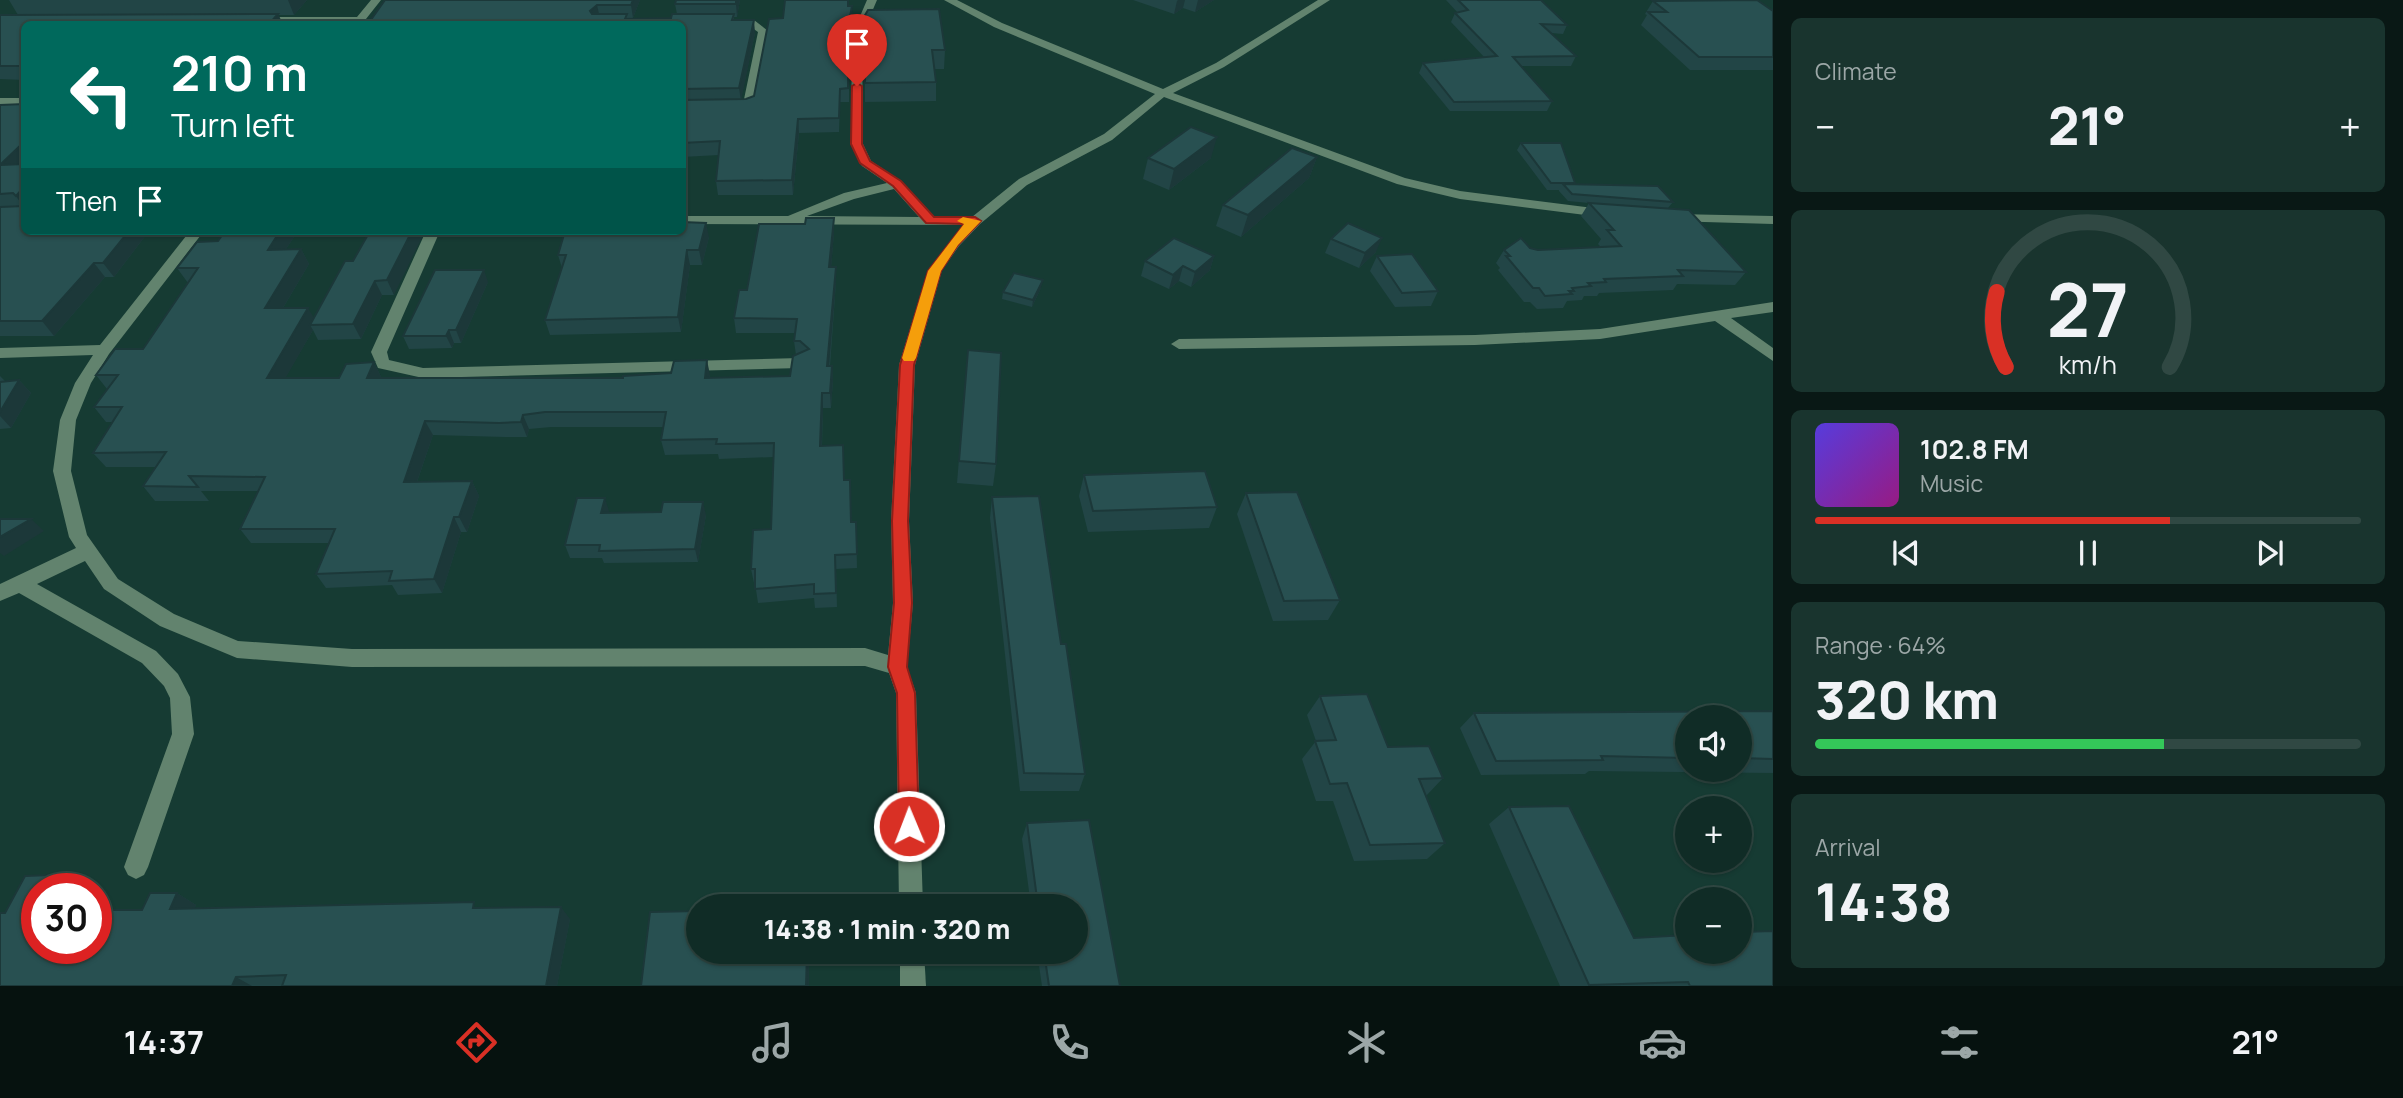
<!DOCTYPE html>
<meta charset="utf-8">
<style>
body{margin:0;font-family:Manrope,sans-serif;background:#19342e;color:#f1f3f6;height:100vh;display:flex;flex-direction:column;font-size:26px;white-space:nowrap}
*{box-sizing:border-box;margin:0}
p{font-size:23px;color:#9ca7a7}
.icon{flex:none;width:38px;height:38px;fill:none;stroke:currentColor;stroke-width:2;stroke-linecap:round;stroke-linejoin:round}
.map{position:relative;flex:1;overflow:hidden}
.sheet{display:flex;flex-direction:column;gap:18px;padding:18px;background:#091815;width:630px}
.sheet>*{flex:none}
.banner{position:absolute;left:21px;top:21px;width:665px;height:214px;border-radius:10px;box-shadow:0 2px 5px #0004,0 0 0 2px #304843;background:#00695c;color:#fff;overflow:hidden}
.fabs{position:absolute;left:1675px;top:705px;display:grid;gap:14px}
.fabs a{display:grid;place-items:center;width:77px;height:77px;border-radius:50%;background:#102c26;box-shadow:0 2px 5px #0004,0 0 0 2px #304843;font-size:35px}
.speed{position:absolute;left:21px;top:873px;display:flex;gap:14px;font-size:35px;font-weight:700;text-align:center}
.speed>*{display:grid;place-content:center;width:91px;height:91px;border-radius:50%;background:#102c26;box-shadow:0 2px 5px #0004,0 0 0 2px #304843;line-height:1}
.speed .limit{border:10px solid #d22;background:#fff;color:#111}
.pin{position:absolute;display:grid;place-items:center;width:60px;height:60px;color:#fff;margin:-72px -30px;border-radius:50% 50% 50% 0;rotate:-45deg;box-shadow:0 0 7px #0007}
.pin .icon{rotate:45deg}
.me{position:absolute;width:77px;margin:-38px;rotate:359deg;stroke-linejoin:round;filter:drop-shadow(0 0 5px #0008)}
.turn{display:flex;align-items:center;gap:24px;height:147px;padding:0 35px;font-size:32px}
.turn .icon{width:91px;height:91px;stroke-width:2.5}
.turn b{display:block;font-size:49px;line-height:60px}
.then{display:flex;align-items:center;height:66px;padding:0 35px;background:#0003;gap:14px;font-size:26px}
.big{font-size:52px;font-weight:800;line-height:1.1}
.sheet .card{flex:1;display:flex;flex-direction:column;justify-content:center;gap:10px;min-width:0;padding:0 24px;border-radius:10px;background:#19342e}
.sheet .dial{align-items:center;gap:0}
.dial svg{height:182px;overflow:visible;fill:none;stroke:#304843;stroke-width:7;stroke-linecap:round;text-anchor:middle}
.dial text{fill:#f1f3f6;stroke:none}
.song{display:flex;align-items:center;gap:21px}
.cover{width:84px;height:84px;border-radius:10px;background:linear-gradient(135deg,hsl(250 70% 55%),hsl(310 70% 35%))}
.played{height:7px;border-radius:4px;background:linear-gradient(90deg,#d93025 65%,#304843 65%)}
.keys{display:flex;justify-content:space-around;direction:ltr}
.heat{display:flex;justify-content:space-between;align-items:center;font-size:38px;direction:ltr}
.charge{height:10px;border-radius:5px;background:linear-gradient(90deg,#34c759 64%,#304843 0)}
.trip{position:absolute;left:686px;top:894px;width:402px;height:70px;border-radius:35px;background:#102c26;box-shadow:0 2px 5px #0004,0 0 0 2px #304843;font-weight:800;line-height:70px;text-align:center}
.dock{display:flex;height:112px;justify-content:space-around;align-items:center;background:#06120f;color:#9ca7a7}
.dock .icon{width:49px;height:49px}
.dock .current{color:#d93025}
.dock b{font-size:32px;color:#f1f3f6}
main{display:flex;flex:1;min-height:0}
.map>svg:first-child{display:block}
</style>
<main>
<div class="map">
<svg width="1773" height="986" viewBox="0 0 1773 986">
<rect width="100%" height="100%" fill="#163b33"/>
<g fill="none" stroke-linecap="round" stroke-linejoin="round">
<g fill="#62836e" fill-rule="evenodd">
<path d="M371,0H381L362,24L259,23L254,20L259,17H357Z"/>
<path d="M867,0H877L862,35L863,144L871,161L901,181L934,217H972L1019,179L1104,134L1155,94L994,27L944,0H957L1002,23L1163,89L1216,63L1318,0H1330L1224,67L1173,93L1405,178L1460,191L1609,210L1616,214L1609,218L1460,199L1397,184L1164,97L1112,140L1027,185L980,224L959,246L942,270L915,365L909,521L913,603L907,667L916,693L923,906H899L896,693L889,673L865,666L352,667L237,658L160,626L104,589L85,561L37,584L156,651L178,674L190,697L194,734L148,867L144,875L136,879L128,875L124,867L172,734L170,698L164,686L142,663L19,593L0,601V584L76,548L69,537L53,471L60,420L75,383L93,355L0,358V348L100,345L190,231H204L109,354L91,383L76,420L71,471L87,535L118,579L174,614L238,641L352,649L865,648L888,655L893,603L891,521L899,365L928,270L964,225L682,224V216H788L844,193L887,183L862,166L851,144L852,35ZM894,189L919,217L807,216L854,199Z"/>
<path d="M731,19L754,20L768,31L754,107C749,112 734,112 729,107L743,104L758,32L748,25L727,24L726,22Z"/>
<rect x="0" y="98" width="24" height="6"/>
<path d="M1675,214L1773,216V224L1670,221L1668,218Z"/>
<path d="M426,231H440L387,352L389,360L423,368L800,358L808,363L800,368L423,378L378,368L371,352Z"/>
<path d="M1773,302V312L1731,318L1773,348V361L1715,321L1600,339L1475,345L1179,349L1171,344L1179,339L1475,335L1600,329Z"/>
<path d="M900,952H924L926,986H900Z"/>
</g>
</g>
<g fill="#224546" fill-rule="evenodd">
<path d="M9,0H307L294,15H278L283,24H24V80L0,79V15H18Z"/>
<path d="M640,0L633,18L628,19L671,18L677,14L675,4L676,0H740L737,17H734V20L755,33L741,99H746L754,96L783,18L849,0V6L853,19L849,35V102H840L839,132L799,133L793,195H718L716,181L719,155L682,157V24H368Z"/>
<path d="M1133,0H1214L1195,12L1183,8L1174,14Z"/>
<path d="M1446,0H1541L1567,25L1563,34L1551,33L1576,56L1571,66H1521L1552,101L1547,111H1450L1419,73L1423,63L1485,58L1451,22L1455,13H1458Z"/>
<path d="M1653,1L1773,11V70H1690L1641,25L1647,15L1645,14Z"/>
<path d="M864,17L945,50L944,69H935L936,82V101L865,102Z"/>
<path d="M24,104V231H149L114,277H105L54,336H0V105Z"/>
<path d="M1521,143L1575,183L1574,184L1673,202L1668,208L1746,272L1735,285L1677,284L1673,290L1599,293L1597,296H1584L1582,300L1567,301L1563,308L1537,309L1530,302H1524L1498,270L1500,268L1496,263L1504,250L1530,248L1538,250L1601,247L1598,244L1601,239L1581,216L1589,203L1568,201L1559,191V190H1547L1517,150Z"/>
<path d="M1317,157L1309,178L1241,237L1216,226L1223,205Z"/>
<path d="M1148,158H1211L1169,190L1143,179Z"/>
<path d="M834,218V233L831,267H836V282L830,366H832L833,380L831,408H823L822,446L844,480L851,522H856L857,568L836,569L837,607L815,608L814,598L758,603L755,583H754L751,569L771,529L774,457L719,459L718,454L665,455L661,440L664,427H551L529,429L527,437H505L433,435L417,482L472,481L479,496L467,532H461L442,593L398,595L392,585L326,588L316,574L329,543H251L240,529L258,491H201L209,501H155L143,486L156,467H106L93,453L112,422H106L94,407L107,389L96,375L143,349L188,283L177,268L218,241L225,231H298L286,249H301L309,264L283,308L314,318L353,261L370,231L394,295H382L361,339L318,340L313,330L285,378H339L374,362L381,377L623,378L710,375V378L790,376L796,355L794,341L795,333H736L734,318L747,290L805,224Z"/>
<path d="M709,237L702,265H690L681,332L550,335L545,320L562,268L558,255Z"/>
<path d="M1331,239L1376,252L1359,268L1325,253Z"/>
<path d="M1214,256L1210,270L1191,287L1179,281L1169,289L1141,276L1145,261Z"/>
<path d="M1377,256L1438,291L1431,306L1395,307L1370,271Z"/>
<path d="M488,282L461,343H454L452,348L409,349L403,336Z"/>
<path d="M1041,288L1032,307L1002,299L1003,292Z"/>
<path d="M968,350L996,464L993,486L957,483Z"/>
<path d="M0,376L5,381L19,380L31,393L11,428L0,429Z"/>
<path d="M1084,475L1217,507L1209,528L1088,532L1079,496Z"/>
<path d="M1246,493L1340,600L1328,620L1273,621L1237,514Z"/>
<path d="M992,497L1085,774L1079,791H1020L990,518Z"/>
<path d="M609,511L608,513L661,512L706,515L698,562L604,563L602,558H570L565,545Z"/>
<path d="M1320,696L1388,747L1443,778L1426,796L1445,843L1427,859L1354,861L1333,801H1316L1302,759L1316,741L1307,715Z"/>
<path d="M1773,711V773L1589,771L1585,774L1481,775L1460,728L1474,713ZM1687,718H1740V770H1687Z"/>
<path d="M1509,807L1634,938L1773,986H1560L1489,824Z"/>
<path d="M1089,820L1120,986H1042L1037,952H1076V906H1031L1022,839L1027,823Z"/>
<path d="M51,875L73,888L37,948L142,910L177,893L196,905L194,909L479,908L570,919L557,986H0L5,913Z"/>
</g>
<g fill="#1c3839">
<path d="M288,0H307L294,15Z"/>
<path d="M633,0H640L633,18L631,5Z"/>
<path d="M736,0H740L737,17L736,4Z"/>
<path d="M1178,0H1185L1183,8L1174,14L1177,1Z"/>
<path d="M1198,0H1214L1195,12Z"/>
<path d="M597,5L600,18L592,24L590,11Z"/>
<path d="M852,6L853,19L849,35V102V22Z"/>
<path d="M278,14L283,24H269Z"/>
<path d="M754,20L755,33L741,101L739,88Z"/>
<path d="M798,119L799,133L793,195L792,180Z"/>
<path d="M1217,137L1211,158L1169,190L1174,169Z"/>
<path d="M24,142V166L0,165Z"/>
<path d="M1317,157L1309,178L1241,237L1248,215Z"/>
<path d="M24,187V208L16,196Z"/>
<path d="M834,218V233L830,282L829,267Z"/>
<path d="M706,223L709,237L702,265L699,250Z"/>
<path d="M129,231H149L114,277L103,263Z"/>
<path d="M280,231H298L276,264L268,250Z"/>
<path d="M412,231H425L394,295L387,280Z"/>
<path d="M1382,238L1376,252L1359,268L1365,253Z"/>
<path d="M301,249L309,264L274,323L265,308Z"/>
<path d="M687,250L690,265L681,332L678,317Z"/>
<path d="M1214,256L1210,270L1191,287L1195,272Z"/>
<path d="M94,263L105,277L54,336L42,321Z"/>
<path d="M1183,266L1179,281L1169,289L1173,275Z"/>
<path d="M836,267V282L828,380L827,366Z"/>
<path d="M484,270L488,282L461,343L456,330Z"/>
<path d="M1043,280L1041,288L1032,307L1033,300Z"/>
<path d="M375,281L382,295L361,339L353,324Z"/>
<path d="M308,308L317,323L310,325L313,330L277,393L267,378Z"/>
<path d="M449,330L454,343L452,348L446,336Z"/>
<path d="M707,360L710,375L708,393L705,378Z"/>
<path d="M374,362L381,377L367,378Z"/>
<path d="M832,366L833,380L831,408L830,393Z"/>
<path d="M19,380L31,393L11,428L0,416V412Z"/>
<path d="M822,393L823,408L821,461L820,446Z"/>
<path d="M523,415L529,429L527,437L521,422Z"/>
<path d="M425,421L433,435L412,496L404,482Z"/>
<path d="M472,481L479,496L467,532L459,517Z"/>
<path d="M605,498L609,511L605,526L601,513Z"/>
<path d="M703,502L706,515L698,562L695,549Z"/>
<path d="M454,517L461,532L442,593L434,579Z"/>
<path d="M31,519L44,531L4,556L0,553V537Z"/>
<path d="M51,875L73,888L72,889H43Z"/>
<path d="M177,893L196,905L189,921L170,909Z"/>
<path d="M561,907L570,919L557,986H546Z"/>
<path d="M807,952H809V986H806Z"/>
<path d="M236,977L252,986H232Z"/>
</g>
<g fill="#285051" stroke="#1c3839" stroke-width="2">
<path d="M385,0H633L631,5H597L590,11L592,14H627L625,19L671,18L672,14H734L732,20H754L739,88L682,89V24H368Z"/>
<path d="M676,0H736V4H675Z"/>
<path d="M785,0H848V6H852L849,22L848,88L840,89L839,118L798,119L792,180L716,181L720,141L682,143V100L746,99L754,96L769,19L783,18Z"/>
<path d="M1458,0H1541L1567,25L1541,24L1576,56L1513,57L1552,101L1454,102L1423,63L1497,56L1455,13L1468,10Z"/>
<path d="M1757,0L1773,11V57H1699L1648,12H1667L1653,1Z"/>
<path d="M939,9L945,50H932L936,82L865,83L864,17L868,10Z"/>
<path d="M278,14L269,24H24V66H0V15Z"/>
<path d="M24,104V142L0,165L24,164V187L16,196L13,193L0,194V105Z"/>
<path d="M1191,127L1217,137L1174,169L1148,158Z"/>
<path d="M1521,143H1561L1575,183H1551Z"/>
<path d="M1292,148L1317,157L1248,215L1223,205Z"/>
<path d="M1563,184L1658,186L1673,202L1572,194Z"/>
<path d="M1589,203L1689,210L1746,272L1678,270L1683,276L1604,279L1606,282L1588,283L1591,286L1572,288L1574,291H1569L1572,294L1545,296L1539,288H1533L1506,256H1510L1504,250L1521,238L1530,248L1538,250L1621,246L1607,230H1614Z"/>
<path d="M24,206V231H129L103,263H94L42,321H0V207Z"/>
<path d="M806,218H834L829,267H836L827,366H832L830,393H822L820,446L843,445L844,480H850L851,522H856L857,554L835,555L836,593L814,594V584L755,589V569H751L753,530L771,529L774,443L716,444L717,439L661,440L666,412H545L523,415L521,422L499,423L425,421L404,482L472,481L459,517H454L434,579L389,581L392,571L316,574L335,529H240L265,477L189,476L198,487L143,486L166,452L93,453L122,407H94L118,375H96L115,349H143L198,268H177L197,242L218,241L225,231H280L268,250L301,249L265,308H308L267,378H339L346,364L374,362L367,378H623V376L671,373L674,361L707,360L705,378L790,376L793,356L809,349L800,341H794L797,319L734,318L739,290H747L759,224H805Z"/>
<path d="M682,222L706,223L699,250H687L678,317L545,320L566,255H558L565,231H682Z"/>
<path d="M1348,223L1382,238L1365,253L1331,239Z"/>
<path d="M370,231H412L387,280L375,281L353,324L310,325L345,261H353Z"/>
<path d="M1174,238L1214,256L1195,272L1183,266L1173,275L1145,261Z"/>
<path d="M1412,254L1438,291L1402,293L1377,256Z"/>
<path d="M435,270H484L456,330H449L446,336H403Z"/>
<path d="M1014,273L1043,280L1033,300L1003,292Z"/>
<path d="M968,350L1001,353L996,464L959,461Z"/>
<path d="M19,380L0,412V382Z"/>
<path d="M1205,471L1217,507L1093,511L1084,475Z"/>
<path d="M1297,492L1340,600L1284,601L1246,493Z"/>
<path d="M1039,496L1061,644H1066L1085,774L1024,773L992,497Z"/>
<path d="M577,498H605L601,513L661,512L663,502H703L695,549L599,551L600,545H565Z"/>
<path d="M0,519H31L0,537Z"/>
<path d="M1367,694L1388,747L1429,746L1443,778L1419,779L1445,843L1370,845L1347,783L1330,784L1315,741L1336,740L1320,696Z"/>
<path d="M1773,711V759L1740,758V718H1687V758L1601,756L1603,760L1496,761L1474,713Z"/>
<path d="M1569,806L1634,938L1687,935V952H1740V932L1773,931V986H1690L1688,982L1589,985L1509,807Z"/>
<path d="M1089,820L1120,986H1049L1044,952H1076V906H1038L1027,823Z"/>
<path d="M51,875L43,889H37V901L32,910H37V948H96V910H142L150,893H177L170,909L474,902L473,908L561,907L546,986H282L286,975L236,977L232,986H0V913H5L25,876Z"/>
<path d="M698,911V952H807L806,986H641L650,912Z"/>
</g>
<path fill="#d93025" stroke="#8d1f18" stroke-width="2" d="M857,83L862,86V144L870,161L901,181L934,217H975L981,221L958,245L941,271L914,365L908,521L912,603L907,667L915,693L919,826L916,833L909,836L902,833L899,826L897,693L888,667L894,603L892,521L900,365L928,271L964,224L926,223L893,186L860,163L851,144L852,86Z"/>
<path fill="#f59e0b" d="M963,217L981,221L958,245L941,271L916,358L914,361H904L902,358L928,271L964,224L957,221Z"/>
</svg>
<div class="fabs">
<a><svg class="icon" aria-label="sound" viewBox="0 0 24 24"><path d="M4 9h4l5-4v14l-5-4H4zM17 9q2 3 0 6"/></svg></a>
<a>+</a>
<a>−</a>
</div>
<div class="speed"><div class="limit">30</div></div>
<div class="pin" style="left:857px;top:86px;background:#d93025"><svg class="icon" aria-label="arrive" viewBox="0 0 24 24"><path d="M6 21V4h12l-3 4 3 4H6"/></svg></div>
<svg class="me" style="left:909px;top:826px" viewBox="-20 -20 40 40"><circle r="17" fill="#d93025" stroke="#fff" stroke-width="3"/><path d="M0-11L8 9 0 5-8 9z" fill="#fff"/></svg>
<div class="trip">14:38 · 1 min · 320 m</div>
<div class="banner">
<div class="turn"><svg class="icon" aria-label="left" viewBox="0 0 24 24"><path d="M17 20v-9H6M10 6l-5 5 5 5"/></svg><div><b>210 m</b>Turn left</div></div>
<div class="then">Then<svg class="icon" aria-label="arrive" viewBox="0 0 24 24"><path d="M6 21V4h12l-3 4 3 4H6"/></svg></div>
</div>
</div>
<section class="sheet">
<div class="card"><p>Climate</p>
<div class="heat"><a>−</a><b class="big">21°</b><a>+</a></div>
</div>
<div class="card dial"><svg viewBox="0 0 100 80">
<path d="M14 69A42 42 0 1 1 86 69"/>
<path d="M14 69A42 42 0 0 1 10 36" stroke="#d93025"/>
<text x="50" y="56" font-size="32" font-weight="700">27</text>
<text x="50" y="72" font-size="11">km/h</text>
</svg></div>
<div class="card">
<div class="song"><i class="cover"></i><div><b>102.8 FM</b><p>Music</p></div></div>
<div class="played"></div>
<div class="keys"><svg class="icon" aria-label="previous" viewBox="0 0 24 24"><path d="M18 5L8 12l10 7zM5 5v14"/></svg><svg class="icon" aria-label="pause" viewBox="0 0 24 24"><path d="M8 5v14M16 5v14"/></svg><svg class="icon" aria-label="next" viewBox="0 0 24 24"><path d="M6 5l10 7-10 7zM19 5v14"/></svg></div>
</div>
<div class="card"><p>Range · 64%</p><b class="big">320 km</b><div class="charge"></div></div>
<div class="card"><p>Arrival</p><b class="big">14:38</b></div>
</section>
</main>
<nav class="dock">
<b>14:37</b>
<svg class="icon current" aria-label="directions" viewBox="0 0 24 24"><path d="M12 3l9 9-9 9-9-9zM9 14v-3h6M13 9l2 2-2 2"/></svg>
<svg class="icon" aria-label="music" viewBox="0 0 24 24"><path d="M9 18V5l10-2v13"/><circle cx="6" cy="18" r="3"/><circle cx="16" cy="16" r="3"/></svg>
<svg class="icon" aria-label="phone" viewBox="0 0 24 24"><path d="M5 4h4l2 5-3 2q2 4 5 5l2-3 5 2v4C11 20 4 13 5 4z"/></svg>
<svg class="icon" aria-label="climate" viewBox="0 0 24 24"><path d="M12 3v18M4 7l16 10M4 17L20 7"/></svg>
<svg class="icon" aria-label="car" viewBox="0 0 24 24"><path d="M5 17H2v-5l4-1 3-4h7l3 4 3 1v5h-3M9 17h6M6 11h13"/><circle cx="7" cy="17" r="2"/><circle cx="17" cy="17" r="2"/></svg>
<svg class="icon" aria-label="filters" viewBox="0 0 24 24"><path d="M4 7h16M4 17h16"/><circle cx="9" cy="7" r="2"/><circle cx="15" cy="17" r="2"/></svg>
<b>21°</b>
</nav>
